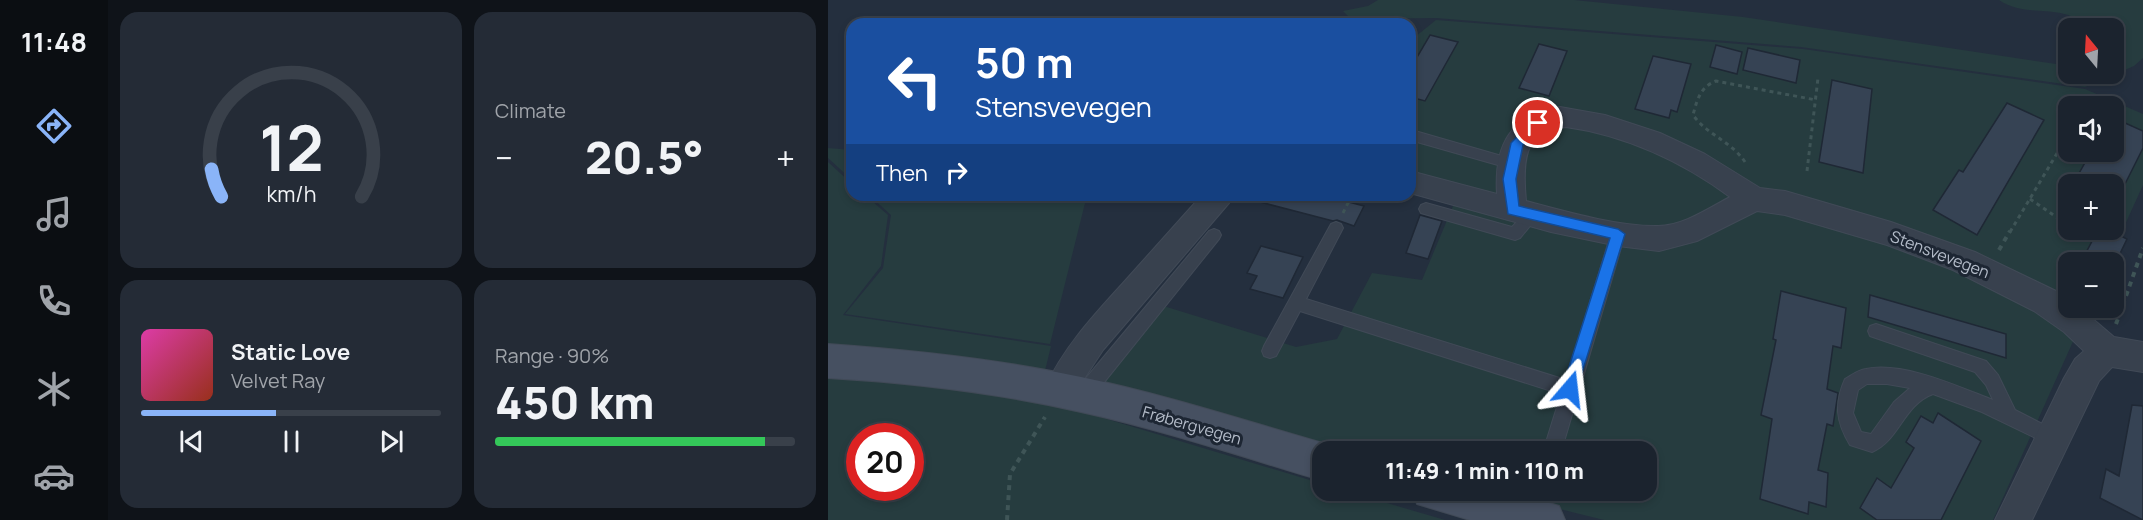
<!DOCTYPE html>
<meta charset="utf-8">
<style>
body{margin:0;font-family:Manrope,sans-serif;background:#242b36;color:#f1f3f6;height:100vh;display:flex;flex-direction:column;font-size:22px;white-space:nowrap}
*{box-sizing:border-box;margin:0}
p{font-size:20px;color:#a0a4aa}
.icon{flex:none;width:33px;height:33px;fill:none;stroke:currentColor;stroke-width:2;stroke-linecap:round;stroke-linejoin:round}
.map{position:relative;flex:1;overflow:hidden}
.panel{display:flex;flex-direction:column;gap:12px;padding:12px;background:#0f1319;width:720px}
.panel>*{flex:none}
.hud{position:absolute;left:18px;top:18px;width:570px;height:183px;border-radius:18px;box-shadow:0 3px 9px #0003,0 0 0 2px #39404a;background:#1a4fa0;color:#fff;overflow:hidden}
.needle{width:39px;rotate:342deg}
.buttons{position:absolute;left:1230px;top:18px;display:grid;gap:12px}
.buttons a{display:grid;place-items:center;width:66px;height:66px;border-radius:12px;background:#1b232e;box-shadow:0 3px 9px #0003,0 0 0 2px #39404a;font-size:30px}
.speed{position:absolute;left:18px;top:423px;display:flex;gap:12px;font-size:30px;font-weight:700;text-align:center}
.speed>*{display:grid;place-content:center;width:78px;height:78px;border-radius:50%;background:#1b232e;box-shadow:0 3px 9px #0003,0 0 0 2px #39404a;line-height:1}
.speed .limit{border:9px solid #d22;background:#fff;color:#111}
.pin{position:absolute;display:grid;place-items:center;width:51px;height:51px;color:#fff;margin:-26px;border:3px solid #fff;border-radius:50%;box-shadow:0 2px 6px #0007}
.me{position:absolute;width:66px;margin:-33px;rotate:17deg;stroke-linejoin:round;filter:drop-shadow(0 0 4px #0008)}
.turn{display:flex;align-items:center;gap:21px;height:126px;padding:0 30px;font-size:27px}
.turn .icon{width:78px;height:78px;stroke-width:2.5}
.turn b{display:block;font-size:42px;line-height:51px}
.then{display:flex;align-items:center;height:57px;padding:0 30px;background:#0003;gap:12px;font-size:22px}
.big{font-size:45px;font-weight:800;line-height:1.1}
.panel .widget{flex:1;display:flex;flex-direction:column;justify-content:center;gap:9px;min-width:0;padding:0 21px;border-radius:18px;background:#242b36}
.panel .dial{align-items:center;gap:0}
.dial svg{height:156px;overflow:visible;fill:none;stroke:#39404a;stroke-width:7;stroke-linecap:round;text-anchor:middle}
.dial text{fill:#f1f3f6;stroke:none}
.song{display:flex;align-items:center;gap:18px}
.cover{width:72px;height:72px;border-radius:9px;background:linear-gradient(135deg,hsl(320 70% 55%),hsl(10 70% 35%))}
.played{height:6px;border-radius:3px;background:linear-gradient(90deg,#8ab4f8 45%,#39404a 45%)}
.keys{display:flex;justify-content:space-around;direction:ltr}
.heat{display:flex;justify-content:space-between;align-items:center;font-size:33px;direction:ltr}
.charge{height:9px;border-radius:4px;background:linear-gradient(90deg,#34c759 90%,#39404a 0)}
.panel .tiles{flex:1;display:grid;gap:12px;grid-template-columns:repeat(2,1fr)}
.trip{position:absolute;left:484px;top:441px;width:345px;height:60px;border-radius:18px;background:#1b232e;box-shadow:0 3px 9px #0003,0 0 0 2px #39404a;font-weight:800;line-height:60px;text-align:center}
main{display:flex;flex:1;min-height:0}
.menu{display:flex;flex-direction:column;width:108px;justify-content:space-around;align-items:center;background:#0b0e12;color:#a0a4aa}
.menu .icon{width:42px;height:42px}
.menu .active{color:#8ab4f8}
.menu b{font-size:27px;color:#f1f3f6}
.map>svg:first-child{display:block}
</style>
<main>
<nav class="menu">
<b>11:48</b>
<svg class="icon active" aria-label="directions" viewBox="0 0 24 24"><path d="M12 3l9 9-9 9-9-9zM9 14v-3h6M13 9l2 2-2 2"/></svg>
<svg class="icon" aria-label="music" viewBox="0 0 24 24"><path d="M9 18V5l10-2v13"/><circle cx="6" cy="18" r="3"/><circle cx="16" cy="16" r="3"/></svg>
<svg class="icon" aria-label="phone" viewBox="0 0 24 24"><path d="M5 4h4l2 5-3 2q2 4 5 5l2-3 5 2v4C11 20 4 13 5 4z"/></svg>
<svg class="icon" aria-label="climate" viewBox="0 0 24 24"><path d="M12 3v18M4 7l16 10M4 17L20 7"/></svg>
<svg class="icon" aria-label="car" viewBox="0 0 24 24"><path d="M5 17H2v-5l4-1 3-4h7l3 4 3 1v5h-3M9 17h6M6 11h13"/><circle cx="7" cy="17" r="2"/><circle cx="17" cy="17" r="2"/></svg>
</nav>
<section class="panel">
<div class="tiles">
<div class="widget dial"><svg viewBox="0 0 100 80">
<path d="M14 69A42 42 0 1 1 86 69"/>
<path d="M14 69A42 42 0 0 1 9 55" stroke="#8ab4f8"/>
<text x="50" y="56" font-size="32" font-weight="700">12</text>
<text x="50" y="72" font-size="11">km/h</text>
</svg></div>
<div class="widget"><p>Climate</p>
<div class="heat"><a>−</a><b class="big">20.5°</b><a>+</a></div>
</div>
<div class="widget">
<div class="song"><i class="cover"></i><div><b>Static Love</b><p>Velvet Ray</p></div></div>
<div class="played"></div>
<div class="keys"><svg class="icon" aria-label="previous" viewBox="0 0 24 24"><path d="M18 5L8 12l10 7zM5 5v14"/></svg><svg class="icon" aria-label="pause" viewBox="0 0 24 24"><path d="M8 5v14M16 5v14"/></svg><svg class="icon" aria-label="next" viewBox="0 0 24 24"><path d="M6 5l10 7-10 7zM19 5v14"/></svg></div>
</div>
<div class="widget"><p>Range · 90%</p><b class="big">450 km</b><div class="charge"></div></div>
</div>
</section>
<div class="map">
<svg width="1315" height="520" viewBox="0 0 1315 520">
<rect width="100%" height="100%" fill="#242f3e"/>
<g fill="#263c3f" fill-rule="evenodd">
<path d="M550,0H746L915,17L1228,64L1240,60V74H1286V28H1264C1229,0 1201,20 1171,0H1315V58L1306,66L1257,87L973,47L608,18L523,19L515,11L540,6Z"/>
<path d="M608,20L975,49L1257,89L1315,114V185L1280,262H1240V308H1260L1165,520H776L659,491L819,490V452L509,451L274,385L281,361L329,304L468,347L509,339L544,273L594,280L633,187L582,173V41ZM1240,106H1286V152H1240ZM1240,184H1286V230H1240Z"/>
<path d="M0,148L24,150V180L0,158Z"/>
<path d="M0,162L24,184V195H37L60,215L53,266L15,315L223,346L216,375L0,352Z"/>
<path d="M41,195H259L222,344L17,314L55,268L63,215Z"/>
<path d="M0,376L127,387L209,398L495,484V490L518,491L617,520H0ZM32,436H82V488H32Z"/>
</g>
<g fill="#364354" stroke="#1f2835" stroke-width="1.5">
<path d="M602,35L630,42L597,101L582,97V69Z"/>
<path d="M711,44L739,51L721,96L691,88Z"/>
<path d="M888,45L914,52L909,74L882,67Z"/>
<path d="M920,48L972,60L968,83L915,70Z"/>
<path d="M825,56L863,64L849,112L843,110L841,118L807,109Z"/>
<path d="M1004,80L1044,89L1035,173L991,162Z"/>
<path d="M1179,103L1216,120L1149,235L1105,210L1131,170L1135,172Z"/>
<path d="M1286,118L1315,131V148L1297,184H1245L1263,152H1286Z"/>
<path d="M433,195H520L517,201L536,206L526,226L509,220L505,221L432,202Z"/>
<path d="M592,215L614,221L600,259L578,253Z"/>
<path d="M1270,230H1281L1299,239L1288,262H1253Z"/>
<path d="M433,246L475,257L455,298L422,289L429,276L419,273Z"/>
<path d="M953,291L1018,308L1013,348L1005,346L999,389L1010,393L1005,426L999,424L990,470L1000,473L998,507L981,502L980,514L932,499L944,419L933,415L948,340L945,339Z"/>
<path d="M1042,295L1178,334V358L1040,317Z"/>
<path d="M1304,405L1315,406V520L1272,498L1278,469L1291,476Z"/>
<path d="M1110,413L1153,441L1113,520H1049L1032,508L1049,478L1063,488L1086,448L1078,442L1093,416L1105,423Z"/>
</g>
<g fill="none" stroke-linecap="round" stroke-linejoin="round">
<g stroke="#414a57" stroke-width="2">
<g id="service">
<path d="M587,131L684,159L691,164L684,169L582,140V133Z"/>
<path d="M598,203L684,227L699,211H709L711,215L692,238L687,240L593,213L591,209L593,205Z"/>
<path d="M508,222L513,224L515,228L478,299L738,380L783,234L785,230L790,228L795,230L797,234L733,452H715L733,394L472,311L448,356L442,358L436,356L434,351L436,346L503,224Z"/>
<path d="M386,229L391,231L393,235L391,239L261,401L255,403L249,401L247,395L249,389L381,231Z"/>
<path d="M1048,324L1158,361L1170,375L1187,410L1230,432L1233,438L1230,444L1224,446L1154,412L1105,394C1075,405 1072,440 1044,452L1022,445C1008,422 1006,404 1017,379C1024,375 1030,370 1038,369C1075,361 1131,387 1165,400L1158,385L1147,372L1042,336L1040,331L1042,326ZM1039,384H1059L1082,388L1066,402L1043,434L1033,432L1025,413L1030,390Z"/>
</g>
</g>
<g stroke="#414a57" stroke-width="2">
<g id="minor">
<path d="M732,107L777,115L832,133L877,154L932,188L957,191L1063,222L1147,252L1228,291L1240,300V308H1252L1286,337L1315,342V372L1284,367L1271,381L1204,520H1167L1236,378L1247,359L1256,351L1236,332L1206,311L1125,270L1059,245L957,215L929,211L869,241L831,251L790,246L723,232L582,193V171L669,194C666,145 682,115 732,107ZM738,127C797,135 855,162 902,197C881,208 855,226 830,226C791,227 736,211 698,201C695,169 693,127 738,127Z"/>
<path d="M374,195H405L401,203L275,350L254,382L245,401L233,406L221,401L216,390C235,348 265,316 296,282C322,253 348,224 374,195Z"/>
</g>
</g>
<g stroke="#414a57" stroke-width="2">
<g id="secondary">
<path d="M0,344C85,350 170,359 253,377C335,394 415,420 495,443L509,448L510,452H495V481C415,457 335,430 253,412C170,393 85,383 0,378Z"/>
<path d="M584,490H681L731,506L737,520H642L589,504Z"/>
</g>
</g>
<g stroke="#3f5557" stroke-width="3" stroke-dasharray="4 4" stroke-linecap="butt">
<path d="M917,162C903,141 879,135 865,115C869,100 872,87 888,81L988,100"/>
<path d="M979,171L990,78"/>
<path d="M1202,199L1240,225"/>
<path d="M515,213L524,195"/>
<path d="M1182,232L1240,135"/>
</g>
<g stroke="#3f5557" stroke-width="4" stroke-dasharray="5 5" stroke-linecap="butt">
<path d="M1171,250L1182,231"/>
<path d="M1288,324L1315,248"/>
<path d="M179,520L182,474L217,417"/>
</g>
<use href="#service" fill="#38414e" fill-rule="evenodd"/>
<use href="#minor" fill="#38414e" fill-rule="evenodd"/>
<use href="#secondary" fill="#465061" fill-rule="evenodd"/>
</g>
<path fill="#1a73e8" stroke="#114b97" stroke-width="1.5" d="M710,119L716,123L714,127L695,145L688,179L691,206L790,229L797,234L749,389L747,394L742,396L737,394L734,389L782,238L680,214L675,179L683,143L705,120Z"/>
<g text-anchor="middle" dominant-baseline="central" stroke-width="6" stroke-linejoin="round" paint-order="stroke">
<g font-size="16" fill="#b4bcc9" stroke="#1d2633">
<text transform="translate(1112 254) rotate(21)">Stensvevegen</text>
<text transform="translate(364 425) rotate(16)">Frøbergvegen</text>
</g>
</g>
</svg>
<div class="buttons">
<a><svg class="needle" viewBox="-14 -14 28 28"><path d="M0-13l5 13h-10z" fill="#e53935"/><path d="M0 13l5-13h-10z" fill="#a0a4aa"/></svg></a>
<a><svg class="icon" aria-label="sound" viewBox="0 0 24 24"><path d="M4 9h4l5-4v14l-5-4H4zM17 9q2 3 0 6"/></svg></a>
<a>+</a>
<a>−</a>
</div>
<div class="speed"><div class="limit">20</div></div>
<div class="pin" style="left:710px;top:123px;background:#d93025"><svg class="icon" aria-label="arrive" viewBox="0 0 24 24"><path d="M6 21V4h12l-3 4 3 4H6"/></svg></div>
<svg class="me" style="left:742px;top:389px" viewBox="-20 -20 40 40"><path d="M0-17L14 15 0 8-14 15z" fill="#1a73e8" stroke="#fff" stroke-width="4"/></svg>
<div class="trip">11:49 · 1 min · 110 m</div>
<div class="hud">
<div class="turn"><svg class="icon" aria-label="left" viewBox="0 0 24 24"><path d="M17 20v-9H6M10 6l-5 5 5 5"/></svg><div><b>50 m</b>Stensvevegen</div></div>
<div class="then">Then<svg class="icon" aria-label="right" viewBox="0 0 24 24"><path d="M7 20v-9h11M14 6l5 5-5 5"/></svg></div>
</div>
</div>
</main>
